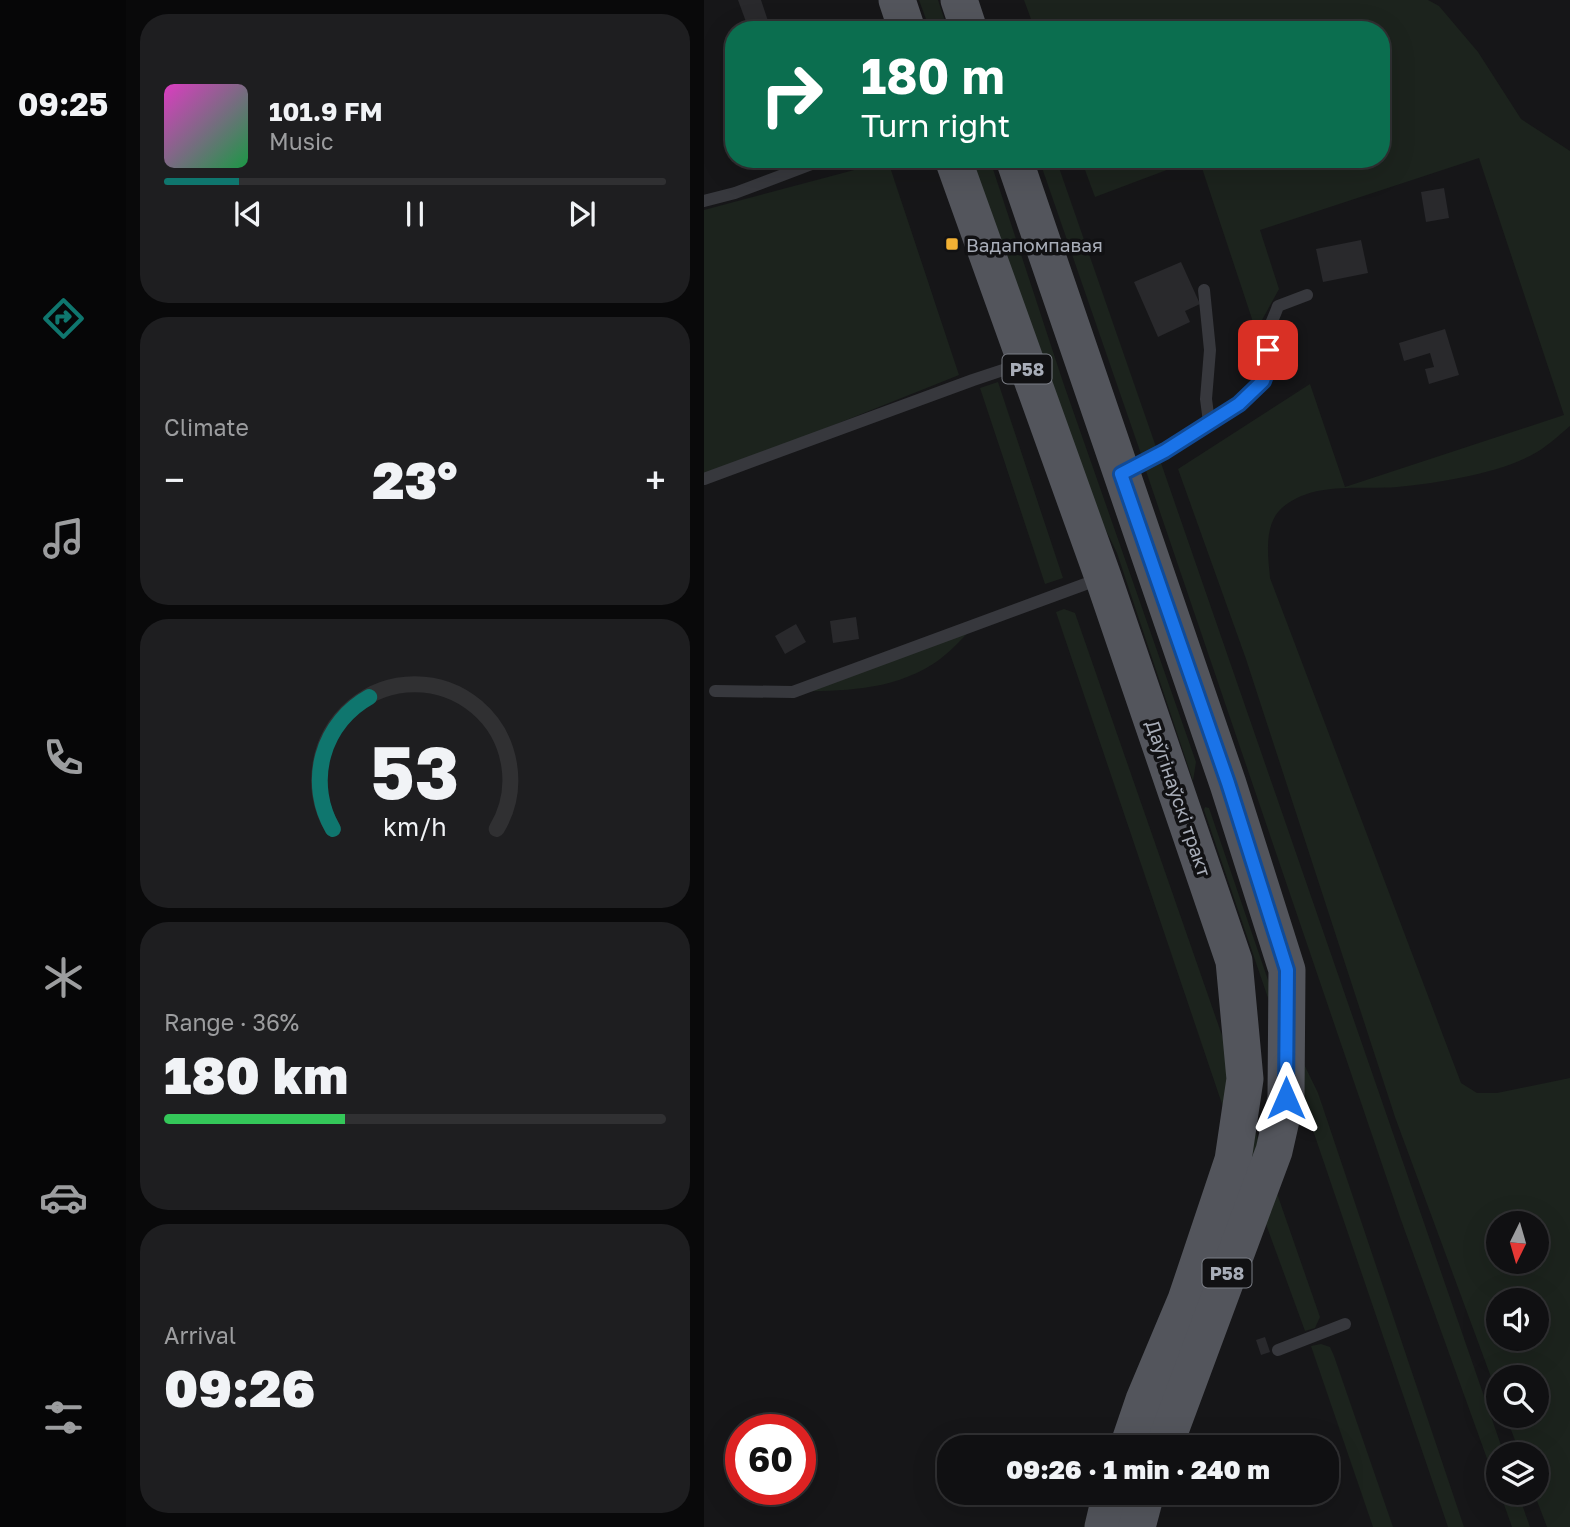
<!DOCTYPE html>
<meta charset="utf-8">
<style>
body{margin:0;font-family:"Golos Text",sans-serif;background:#1e1e20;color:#f1f3f6;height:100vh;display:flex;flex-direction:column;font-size:26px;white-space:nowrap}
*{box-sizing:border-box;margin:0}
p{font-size:23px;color:#9c9d9f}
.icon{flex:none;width:38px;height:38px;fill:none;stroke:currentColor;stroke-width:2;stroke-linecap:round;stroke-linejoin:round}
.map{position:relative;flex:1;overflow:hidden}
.drawer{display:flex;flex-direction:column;gap:14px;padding:14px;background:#09090a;width:578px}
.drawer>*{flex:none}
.hud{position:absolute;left:21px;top:21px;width:665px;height:147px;border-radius:28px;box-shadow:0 7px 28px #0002,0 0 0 2px #303032;background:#0b6e4f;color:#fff;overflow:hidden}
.needle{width:46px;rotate:185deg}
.fabs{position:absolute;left:782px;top:1211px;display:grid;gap:14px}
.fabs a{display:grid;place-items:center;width:63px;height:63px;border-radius:50%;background:#101012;box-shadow:0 7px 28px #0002,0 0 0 2px #303032;font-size:35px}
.speed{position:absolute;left:21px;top:1414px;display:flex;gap:14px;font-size:35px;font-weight:700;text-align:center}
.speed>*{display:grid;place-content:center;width:91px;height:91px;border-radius:50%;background:#101012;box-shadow:0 7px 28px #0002,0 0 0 2px #303032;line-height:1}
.speed .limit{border:10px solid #d22;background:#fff;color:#111}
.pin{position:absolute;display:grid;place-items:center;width:60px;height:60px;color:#fff;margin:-30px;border-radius:14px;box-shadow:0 4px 10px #0006}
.me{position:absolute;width:77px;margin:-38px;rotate:0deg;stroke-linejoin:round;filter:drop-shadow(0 0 5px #0008)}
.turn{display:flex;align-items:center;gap:24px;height:147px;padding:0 21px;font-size:32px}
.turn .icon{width:91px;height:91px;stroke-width:2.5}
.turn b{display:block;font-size:49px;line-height:60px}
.big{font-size:52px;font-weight:800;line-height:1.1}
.drawer .tile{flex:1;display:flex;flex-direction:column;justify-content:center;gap:10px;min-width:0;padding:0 24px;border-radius:28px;background:#1e1e20}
.drawer .dial{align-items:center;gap:0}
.dial svg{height:182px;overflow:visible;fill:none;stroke:#303032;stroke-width:7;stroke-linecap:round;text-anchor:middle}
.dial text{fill:#f1f3f6;stroke:none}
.song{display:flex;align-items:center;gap:21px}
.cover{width:84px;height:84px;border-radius:10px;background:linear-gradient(135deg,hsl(310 70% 55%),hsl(140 70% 35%))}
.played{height:7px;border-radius:4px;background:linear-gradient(90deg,#0f766e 15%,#303032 15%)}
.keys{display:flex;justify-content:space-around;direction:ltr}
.heat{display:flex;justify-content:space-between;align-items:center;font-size:38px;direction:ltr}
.charge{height:10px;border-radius:5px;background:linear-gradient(90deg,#34c759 36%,#303032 0)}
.trip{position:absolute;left:233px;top:1435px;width:402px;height:70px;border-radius:28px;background:#101012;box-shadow:0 7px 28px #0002,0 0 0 2px #303032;font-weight:800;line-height:70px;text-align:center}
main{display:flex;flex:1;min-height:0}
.tabs{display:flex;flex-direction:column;width:126px;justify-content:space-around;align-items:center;background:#060607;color:#9c9d9f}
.tabs .icon{width:49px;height:49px}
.tabs .on{color:#0f766e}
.tabs b{font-size:32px;color:#f1f3f6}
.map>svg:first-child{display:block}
</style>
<main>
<nav class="tabs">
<b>09:25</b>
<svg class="icon on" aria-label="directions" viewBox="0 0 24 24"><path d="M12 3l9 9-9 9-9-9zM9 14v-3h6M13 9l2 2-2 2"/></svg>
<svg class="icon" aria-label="music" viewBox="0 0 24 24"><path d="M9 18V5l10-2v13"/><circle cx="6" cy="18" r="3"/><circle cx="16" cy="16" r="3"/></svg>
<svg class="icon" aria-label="phone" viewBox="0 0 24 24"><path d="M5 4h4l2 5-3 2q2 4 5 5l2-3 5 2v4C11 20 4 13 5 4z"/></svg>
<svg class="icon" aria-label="climate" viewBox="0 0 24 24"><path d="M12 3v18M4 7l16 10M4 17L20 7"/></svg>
<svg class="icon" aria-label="car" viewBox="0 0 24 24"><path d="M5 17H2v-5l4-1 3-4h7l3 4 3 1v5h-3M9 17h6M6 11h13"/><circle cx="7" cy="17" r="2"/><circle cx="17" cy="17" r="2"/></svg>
<svg class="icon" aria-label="filters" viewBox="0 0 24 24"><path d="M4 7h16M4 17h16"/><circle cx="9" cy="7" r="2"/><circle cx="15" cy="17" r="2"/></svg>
</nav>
<section class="drawer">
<div class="tile">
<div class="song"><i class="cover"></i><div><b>101.9 FM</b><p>Music</p></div></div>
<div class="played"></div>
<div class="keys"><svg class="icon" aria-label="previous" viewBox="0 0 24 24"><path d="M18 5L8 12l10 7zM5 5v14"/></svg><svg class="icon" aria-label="pause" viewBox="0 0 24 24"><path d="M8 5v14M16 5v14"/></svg><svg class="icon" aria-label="next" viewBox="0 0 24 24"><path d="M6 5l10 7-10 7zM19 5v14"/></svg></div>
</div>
<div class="tile"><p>Climate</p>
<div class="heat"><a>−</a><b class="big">23°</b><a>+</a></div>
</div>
<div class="tile dial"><svg viewBox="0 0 100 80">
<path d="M14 69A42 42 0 1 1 86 69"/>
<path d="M14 69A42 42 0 0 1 30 11" stroke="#0f766e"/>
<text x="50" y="56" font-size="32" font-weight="700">53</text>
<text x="50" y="72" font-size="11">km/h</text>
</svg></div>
<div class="tile"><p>Range · 36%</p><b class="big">180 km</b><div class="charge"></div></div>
<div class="tile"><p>Arrival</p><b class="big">09:26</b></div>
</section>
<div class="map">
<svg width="867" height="1527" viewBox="0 0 867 1527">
<rect width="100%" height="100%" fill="#161618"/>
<g fill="#1c231d" fill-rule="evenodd">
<path d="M215,0H234L244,30H226Z"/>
<path d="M320,0H724L735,6L774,52L817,119L866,151V426C856,434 845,445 833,452C799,473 733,483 693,487C656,490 610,481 579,507C559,524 564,555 566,578L757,1083L773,1093H793L866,1078V1527H843L830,1493H833V1454H816L802,1416H833V1377H794V1396L691,1117L542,659L474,469L606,384L641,487L860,415L775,158L556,230L575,289L552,331L495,159H677V30H331ZM794,1223H833V1262H794ZM794,1300H833V1339H794Z"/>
<path d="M335,159H352L452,447L437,454Z"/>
<path d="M377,159H492L391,197Z"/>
<path d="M184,161L255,375L0,477V210Z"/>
<path d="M287,163L359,382L492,762L489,781L413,553L379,483L269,171Z"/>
<path d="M294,382L359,578L341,584L276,388Z"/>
<path d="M456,460L800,1454H794V1489L697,1220L441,468Z"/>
<path d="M360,609L371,613L616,1317L611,1328L601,1331L517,1101L352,612Z"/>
<path d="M273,624C259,637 245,654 229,664C184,692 139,690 89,692Z"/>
<path d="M501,807L505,808L576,1015L614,1093L760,1527H744L500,810Z"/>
<path d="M617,1344L626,1347L630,1356L689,1527H669L607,1346Z"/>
<path d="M796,1493H814L826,1527H808Z"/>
</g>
<g fill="#29292c">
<path d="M34,0H57L67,30H45Z"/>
<path d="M740,188L745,218L722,222L717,192Z"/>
<path d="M657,240L664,273L619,282L612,249Z"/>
<path d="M477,262L496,304L481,311L486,322L454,337L430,282Z"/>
<path d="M741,329L755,375L725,384L721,369L730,367L726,353L700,361L695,343Z"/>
<path d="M152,617L155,639L129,643L126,621Z"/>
<path d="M92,624L102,642L81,654L71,636Z"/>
<path d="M561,1337L566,1352L557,1355L552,1340Z"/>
</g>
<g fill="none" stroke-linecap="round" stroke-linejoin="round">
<g stroke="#37383d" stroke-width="12">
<path d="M0,201L31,193L121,159"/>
<path d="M500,290L506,350L502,399L505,422"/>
<path d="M421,472C450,457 546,405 560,379C567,365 562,352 563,337C564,327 571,316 574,306L603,295"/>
<path d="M0,479L269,380L320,363"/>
<path d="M11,691L89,692L395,579"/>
<path d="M574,1350L641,1324"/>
</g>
<g stroke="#53555c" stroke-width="37">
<path d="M193,0L203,30"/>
<path d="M255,0L265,30"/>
<path d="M249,159L399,577L530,961L541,1079L529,1160L482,1300L440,1400L424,1447"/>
<path d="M310,159L524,784L583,970L582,1098L570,1151L460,1447"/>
<path d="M399,1527L407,1493"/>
<path d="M433,1527L442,1493"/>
</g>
</g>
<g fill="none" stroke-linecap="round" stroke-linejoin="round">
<g stroke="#114b97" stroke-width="18">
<path id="route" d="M564,350L565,365L559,381L535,404L461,451L417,474L524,783L583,970L582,1098"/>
</g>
<use href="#route" stroke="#1a73e8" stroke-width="12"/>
</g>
<rect fill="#f2b134" stroke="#111113" stroke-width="2.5" x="241" y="237" width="14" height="14" rx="3.5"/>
<g text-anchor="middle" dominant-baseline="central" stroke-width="7" stroke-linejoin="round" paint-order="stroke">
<g fill="#111113" stroke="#7b7e86" stroke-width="2">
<rect x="298.5" y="354.5" width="49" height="29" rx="5"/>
<rect x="498.5" y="1258.5" width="49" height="29" rx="5"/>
</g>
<g font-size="18" font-weight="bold" fill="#a8adb8">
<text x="323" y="369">Р58</text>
<text x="523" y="1273">Р58</text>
</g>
<g font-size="19" fill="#a8adb8" stroke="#111113" text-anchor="start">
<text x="262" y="244">Вадапомпавая</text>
</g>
<g font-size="19" fill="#a8adb8" stroke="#111113">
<text transform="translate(475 798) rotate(71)">Даўгінаўскі тракт</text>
</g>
</g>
</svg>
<div class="fabs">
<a><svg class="needle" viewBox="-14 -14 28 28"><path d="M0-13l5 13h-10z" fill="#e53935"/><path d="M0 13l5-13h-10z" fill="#9c9d9f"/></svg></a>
<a><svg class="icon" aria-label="sound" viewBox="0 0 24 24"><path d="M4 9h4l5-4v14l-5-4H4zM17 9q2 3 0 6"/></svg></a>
<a><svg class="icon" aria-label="search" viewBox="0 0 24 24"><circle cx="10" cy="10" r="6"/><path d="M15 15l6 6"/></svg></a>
<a><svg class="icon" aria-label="layers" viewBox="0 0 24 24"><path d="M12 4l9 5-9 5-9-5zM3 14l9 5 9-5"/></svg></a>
</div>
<div class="speed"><div class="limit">60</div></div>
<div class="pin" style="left:564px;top:350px;background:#d93025"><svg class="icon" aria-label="arrive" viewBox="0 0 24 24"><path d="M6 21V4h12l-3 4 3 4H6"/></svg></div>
<svg class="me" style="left:582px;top:1098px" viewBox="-20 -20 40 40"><path d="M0-17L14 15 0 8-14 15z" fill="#1a73e8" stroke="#fff" stroke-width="4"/></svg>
<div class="trip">09:26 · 1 min · 240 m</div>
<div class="hud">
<div class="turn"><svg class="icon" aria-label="right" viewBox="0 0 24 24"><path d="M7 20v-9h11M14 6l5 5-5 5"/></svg><div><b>180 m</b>Turn right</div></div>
</div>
</div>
</main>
